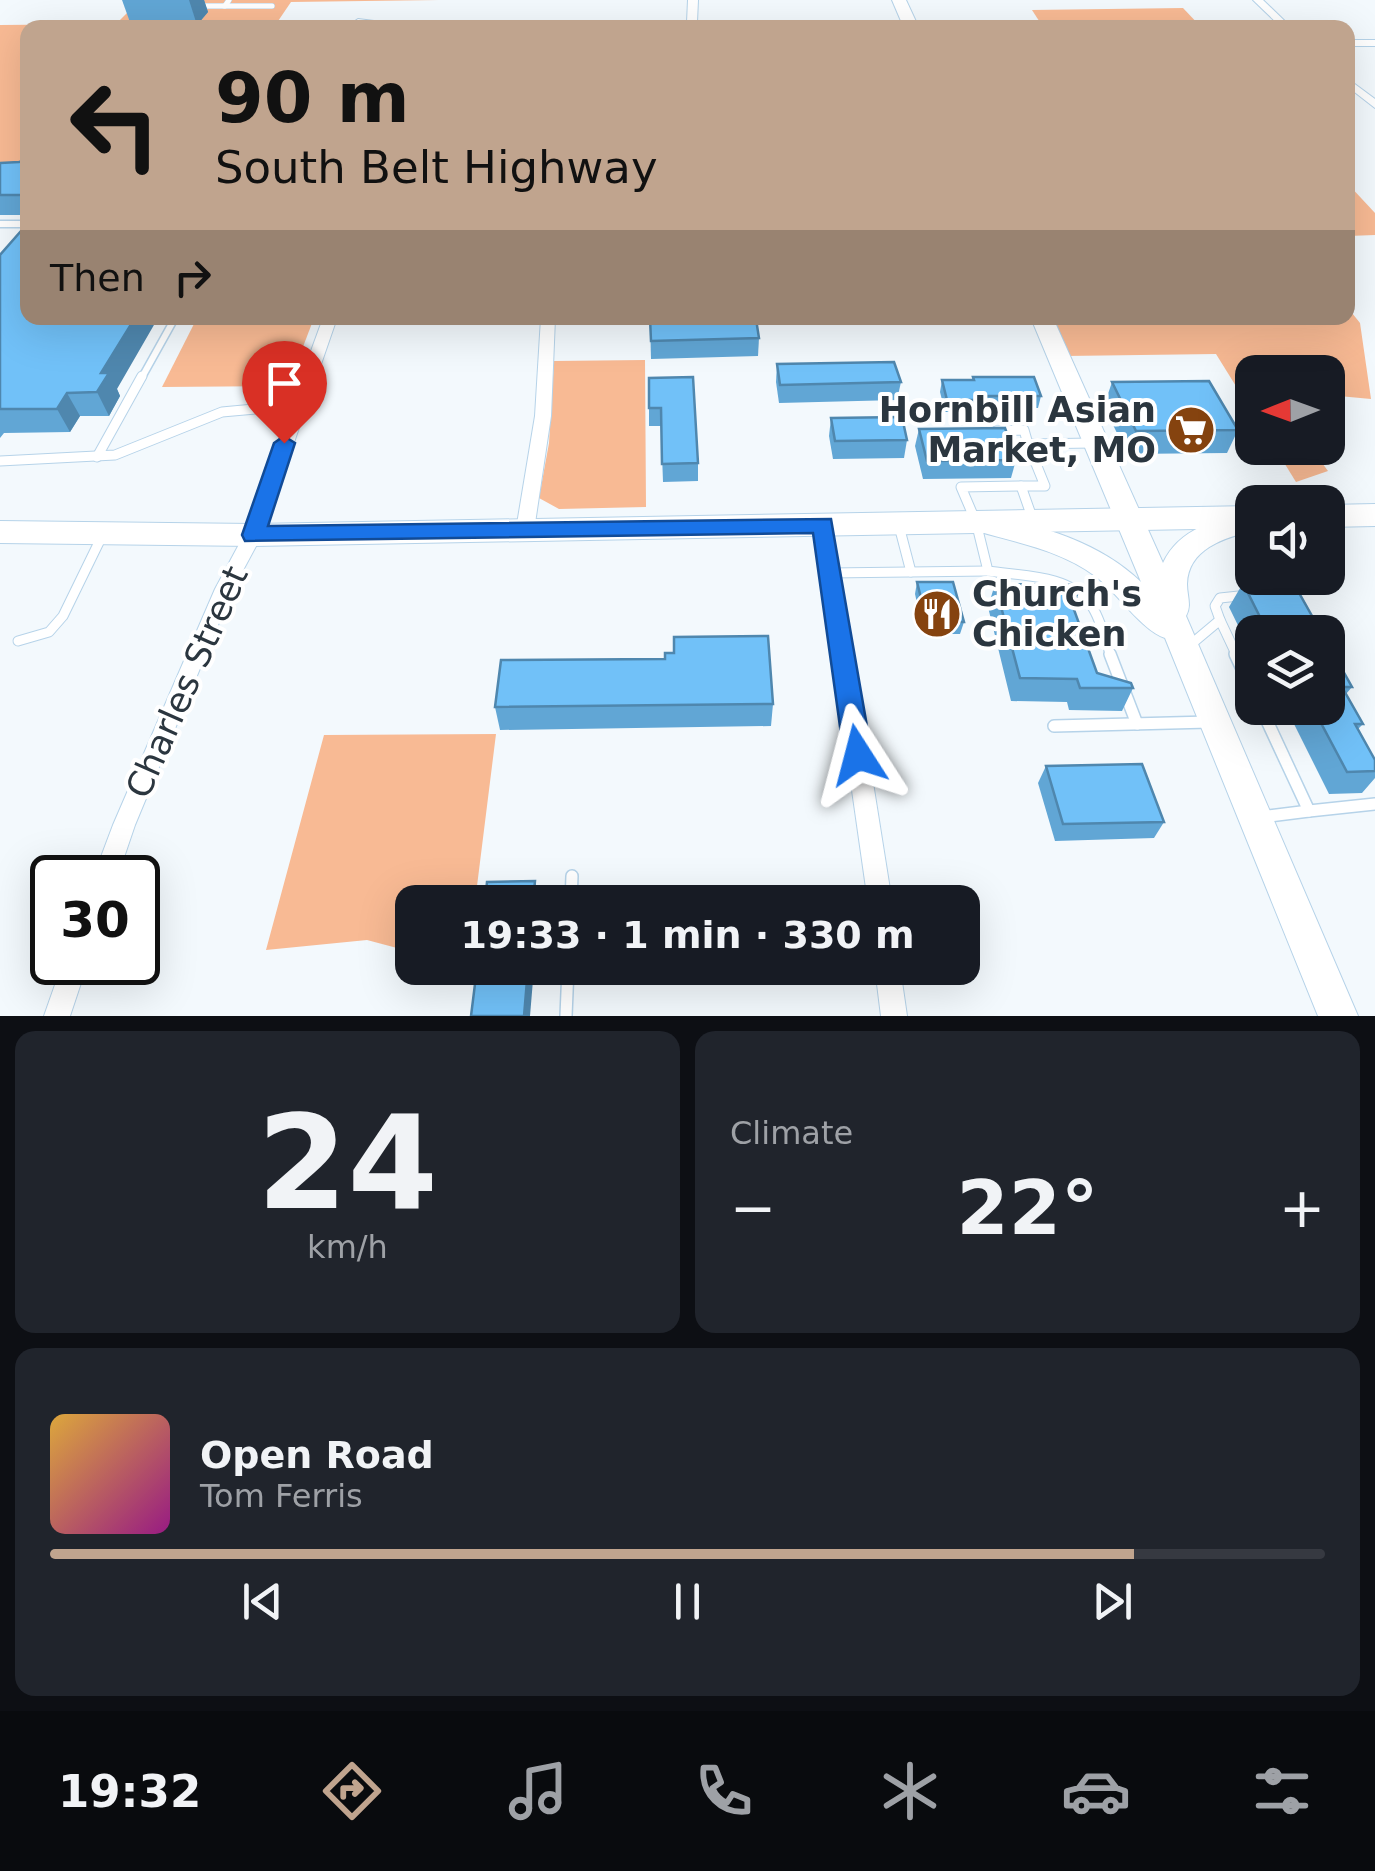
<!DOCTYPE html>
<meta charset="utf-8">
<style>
body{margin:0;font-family:"DejaVu Sans",sans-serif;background:#20242c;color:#f1f3f6;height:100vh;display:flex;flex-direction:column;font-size:38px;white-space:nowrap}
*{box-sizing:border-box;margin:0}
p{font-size:32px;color:#9ea1a6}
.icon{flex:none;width:55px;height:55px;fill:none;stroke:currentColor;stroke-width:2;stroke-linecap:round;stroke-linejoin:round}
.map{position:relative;height:1016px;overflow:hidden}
.drawer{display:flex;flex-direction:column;gap:15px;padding:15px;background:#0d0f14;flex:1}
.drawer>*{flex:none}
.top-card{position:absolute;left:20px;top:20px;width:1335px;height:305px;border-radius:20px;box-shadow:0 10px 40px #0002;background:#c0a48e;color:#111;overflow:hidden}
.needle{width:65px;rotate:269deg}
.controls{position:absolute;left:1235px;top:355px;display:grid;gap:20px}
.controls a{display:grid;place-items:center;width:110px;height:110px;border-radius:20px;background:#171b24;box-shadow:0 10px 40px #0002;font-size:50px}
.speed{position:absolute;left:30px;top:855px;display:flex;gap:20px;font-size:50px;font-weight:700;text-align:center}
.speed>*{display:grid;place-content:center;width:130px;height:130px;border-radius:50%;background:#171b24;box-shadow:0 10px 40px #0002;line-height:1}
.speed .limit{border:5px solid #111;border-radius:15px;background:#fff;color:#111}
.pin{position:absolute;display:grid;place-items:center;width:85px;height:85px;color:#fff;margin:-102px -42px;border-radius:50% 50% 50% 0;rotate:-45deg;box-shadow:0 0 10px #0007}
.pin .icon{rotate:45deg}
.me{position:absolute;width:110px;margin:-55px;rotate:351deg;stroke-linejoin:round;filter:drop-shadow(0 0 8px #0008)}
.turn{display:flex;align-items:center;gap:35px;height:210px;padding:0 30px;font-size:45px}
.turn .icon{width:130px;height:130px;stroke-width:2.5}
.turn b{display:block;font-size:70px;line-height:85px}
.then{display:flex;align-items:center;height:95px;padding:0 30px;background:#0003;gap:20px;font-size:38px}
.big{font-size:75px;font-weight:700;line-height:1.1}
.drawer .widget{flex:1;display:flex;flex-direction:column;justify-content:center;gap:15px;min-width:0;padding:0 35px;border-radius:20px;background:#20242c}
.drawer .dial{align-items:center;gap:0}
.dial b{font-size:130px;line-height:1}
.song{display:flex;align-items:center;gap:30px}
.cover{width:120px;height:120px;border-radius:15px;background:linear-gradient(135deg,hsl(40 70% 55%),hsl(310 70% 35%))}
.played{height:10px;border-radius:5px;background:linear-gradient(90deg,#c0a48e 85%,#363941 85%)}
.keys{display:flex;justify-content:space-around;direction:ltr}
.heat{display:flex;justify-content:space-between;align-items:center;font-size:55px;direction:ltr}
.drawer .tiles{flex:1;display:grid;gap:15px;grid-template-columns:1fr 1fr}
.widget:last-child{grid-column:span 2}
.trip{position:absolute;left:395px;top:885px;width:585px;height:100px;border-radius:20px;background:#171b24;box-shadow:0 10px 40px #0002;font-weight:700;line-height:100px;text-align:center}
.tab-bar{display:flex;height:160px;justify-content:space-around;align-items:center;background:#090b0e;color:#9ea1a6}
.tab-bar .icon{width:70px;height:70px}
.tab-bar .on{color:#c0a48e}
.tab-bar b{font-size:45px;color:#f1f3f6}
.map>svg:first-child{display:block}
</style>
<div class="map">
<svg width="1375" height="1016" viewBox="0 0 1375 1016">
<rect width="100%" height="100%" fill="#f3f9fd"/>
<g fill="#f8ba94">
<path d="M140,0H439L291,2L274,27L28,28L27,167L0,168V25L116,24Z"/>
<path d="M1183,8L1201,27H1043L1032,10Z"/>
<path d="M1348,184L1375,213V235L1348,236Z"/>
<path d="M1348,308L1360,323L1371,399L1328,395V372H1252V412L1216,354L1065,356L1051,320L1348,318Z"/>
<path d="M197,318H314L288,386L162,387Z"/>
<path d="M645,360L646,507L559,509L539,498L549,443L554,361Z"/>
<path d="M1275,448H1311L1328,471L1296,482Z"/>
<path d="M496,734L475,902H412V952L367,940L266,950L324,735Z"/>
</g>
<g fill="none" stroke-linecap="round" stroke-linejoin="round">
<g stroke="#b6d3e9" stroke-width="6">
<g id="lane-far3">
<path d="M195,6H225L229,0"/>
<path d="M224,6H272"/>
</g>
</g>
<g stroke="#b6d3e9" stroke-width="9">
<g id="lane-far2">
<path d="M0,224H28"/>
<path d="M141,379L175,318"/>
</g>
</g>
<g stroke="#b6d3e9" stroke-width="11">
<g id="lane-far1">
<path d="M996,431L1024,430L1028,444"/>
<path d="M97,457L142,376"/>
<path d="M0,461L115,455L222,412L298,405"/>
<path d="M1021,486L961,487L976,522L988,571C1020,576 1070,574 1091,605C1101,619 1105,640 1111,656"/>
<path d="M1033,520L1021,486H1045L1028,444L1093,443"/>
<path d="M899,526L911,572"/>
<path d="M830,573L988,571"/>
<path d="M1220,620L1215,606L1220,598L1248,595"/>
<path d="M18,641L49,632L63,616L102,536"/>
<path d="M1189,646L1220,620L1237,656"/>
</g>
</g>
<g stroke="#b6d3e9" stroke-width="14">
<g id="lane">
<path d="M1110,654L1137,724"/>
<path d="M1235,654L1252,690"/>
<path d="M1261,708L1309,811L1261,817"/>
<path d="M1054,726L1209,722"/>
<path d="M1309,811L1375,804"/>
<path d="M571,902L572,876"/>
<path d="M566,1016L568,968"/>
</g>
</g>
<g stroke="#b6d3e9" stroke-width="2">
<g id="street">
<path d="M688,0H698L697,22L910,21L915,24L910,27L368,28L360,25L345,28L358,19L382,22H687Z"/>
<path d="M1253,0H1263L1292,28H1282Z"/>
<rect x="1348" y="40" width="27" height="6"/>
<path d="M1348,79L1375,99V108L1348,87Z"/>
<path d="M323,318H337L262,535L233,589L135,825L117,878H93L113,825L215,589L244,535Z"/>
<path d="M541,318H555L551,416L534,530L525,536L516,530L535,416Z"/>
<path d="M823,519L832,525L892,902H868L814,525Z"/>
<path d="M63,962H88L70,1016H44Z"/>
<path d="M875,968H900L907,1016H881Z"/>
</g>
</g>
<g stroke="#b6d3e9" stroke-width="2">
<g id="secondary">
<path d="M892,0H906L919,28H904Z"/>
<path d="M1031,318H1053L1163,563C1179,528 1217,519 1252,511V531C1224,538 1188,549 1187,584C1187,596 1192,605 1186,616L1358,1016H1318L1165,638C1141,630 1117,592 1095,576C1060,550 1018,543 977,531L973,524L977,517L987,514C1043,527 1098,541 1141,582Z"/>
</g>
</g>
<g stroke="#b6d3e9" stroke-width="2">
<g id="primary">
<path d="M1375,504V526L1328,527V505Z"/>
<path d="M1252,506V528L253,546L0,543V521L253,524Z"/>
</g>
</g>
<use href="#lane-far3" stroke="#fff" stroke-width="5"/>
<use href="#lane-far2" stroke="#fff" stroke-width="6"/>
<use href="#lane-far1" stroke="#fff" stroke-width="9"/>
<use href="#lane" stroke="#fff" stroke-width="11"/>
<use href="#street" fill="#fff" fill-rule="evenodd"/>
<use href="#secondary" fill="#fff" fill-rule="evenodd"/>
<use href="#primary" fill="#fff" fill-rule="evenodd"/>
</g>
<g fill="#61a6d5">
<path d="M122,0H204L208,12L197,25H131Z"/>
<path d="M28,160V215H0V163L19,162Z"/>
<path d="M0,255L117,389L120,396L109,416H80L70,432L4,433L0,438Z"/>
<path d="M650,318L759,338L758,356L651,359Z"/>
<path d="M777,364L901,382L897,400L779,403L776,382Z"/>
<path d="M973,377L1041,396L1038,408H978L976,412H945L940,392L942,380H972Z"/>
<path d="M649,378L698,463V481L663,482L661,426H649Z"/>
<path d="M1112,382L1238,430L1227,453L1127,454L1104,406Z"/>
<path d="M831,418L907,440L904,458L833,459L829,436Z"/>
<path d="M919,429L1016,460L1011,478L923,479L915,446Z"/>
<path d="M917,582L964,622L960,634H924L915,594Z"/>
<path d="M1243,583L1321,632H1252V654L1229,607Z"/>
<path d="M995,584L1073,608L1097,673L1133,688L1122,711L1069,710L1067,702L1011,701L988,607Z"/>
<path d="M1328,644L1352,687L1346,694L1363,724L1358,729L1375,760V778L1362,793L1329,794L1286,708H1328Z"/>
<path d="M773,704L771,726L500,730L495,707Z"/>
<path d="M1046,766L1164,822L1154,838L1055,841L1038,783Z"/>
</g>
<g fill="#4f87ae">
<path d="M189,0H204L208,12L197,25Z"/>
<path d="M135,318H158L117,389L120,396L109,416L97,392L101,373Z"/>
<path d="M67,393L80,416L70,432L57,409Z"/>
<path d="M1082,585L1073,608L1069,596Z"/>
<path d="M535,881L540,902H533Z"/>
<path d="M528,968H534L530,1016H524Z"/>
</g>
<g fill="#71c1f8" stroke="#4f87ae" stroke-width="2.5">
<path d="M28,160V165L24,169H28V195H0V163L19,162Z"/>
<path d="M28,223V318H135L101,373H109L97,392L67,393L57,409H0V255Z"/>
<path d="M650,318H750V319H756L759,338L651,341Z"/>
<path d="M894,362L901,382L780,385L777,364Z"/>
<path d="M693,377L698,463L662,464L661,408H649V378Z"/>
<path d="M973,377H1034L1041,396H978L980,400H947L942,380H974Z"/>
<path d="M1209,381L1238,430L1136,431L1112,382Z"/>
<path d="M902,417L907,440L835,441L831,418Z"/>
<path d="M1005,428L1016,460L927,461L919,429Z"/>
<path d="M917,582H953L964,622H927Z"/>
<path d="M1243,583L1294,584L1321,632H1274L1273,631H1267Z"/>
<path d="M995,584L1082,585L1069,596L1097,673L1131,683L1133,688H1080L1077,679L1020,678Z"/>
<path d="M768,636L773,704L495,707L501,660L665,659V653H674V637Z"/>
<path d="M1328,644L1352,687H1342L1363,724H1355L1375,760V771L1347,772L1313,708H1328Z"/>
<path d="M1142,764L1164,822L1063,824L1046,766Z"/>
<path d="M535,881L533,902H485L487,882Z"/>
<path d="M477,968H528L524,1016H471Z"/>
</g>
<path fill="#1a73e8" stroke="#114b97" stroke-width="2.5" d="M284,436L295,443L268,526L831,519L872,755L868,763L858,767L848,763L844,755L813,533L245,541L242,535L274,443Z"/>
<defs>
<g id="supermarket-disc" transform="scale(2.5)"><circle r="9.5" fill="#85430f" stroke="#fff"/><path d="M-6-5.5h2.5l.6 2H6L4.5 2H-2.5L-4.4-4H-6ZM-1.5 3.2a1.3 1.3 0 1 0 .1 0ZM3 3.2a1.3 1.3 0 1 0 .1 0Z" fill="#fff"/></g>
<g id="restaurant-disc" transform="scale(2.5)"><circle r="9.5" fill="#85430f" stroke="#fff"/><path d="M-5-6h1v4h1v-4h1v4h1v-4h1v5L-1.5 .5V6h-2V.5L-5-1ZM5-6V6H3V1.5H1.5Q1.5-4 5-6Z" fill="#fff"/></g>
</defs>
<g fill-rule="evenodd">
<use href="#supermarket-disc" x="1191" y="430"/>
<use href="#restaurant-disc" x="937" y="614"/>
</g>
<g text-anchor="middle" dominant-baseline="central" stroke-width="8" stroke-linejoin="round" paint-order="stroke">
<g font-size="35" font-weight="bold" fill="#2b363f" stroke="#fff" text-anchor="end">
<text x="1156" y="410">Hornbill Asian<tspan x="1156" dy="40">Market, MO</tspan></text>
<text x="972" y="594" text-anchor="start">Church's<tspan x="972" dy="40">Chicken</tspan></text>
</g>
<g font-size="35" fill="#2b363f" stroke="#fff">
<text transform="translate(187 682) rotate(-66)">Charles Street</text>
</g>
</g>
</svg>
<div class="controls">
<a><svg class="needle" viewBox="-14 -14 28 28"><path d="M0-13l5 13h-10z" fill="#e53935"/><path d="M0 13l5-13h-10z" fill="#9ea1a6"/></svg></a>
<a><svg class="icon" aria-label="sound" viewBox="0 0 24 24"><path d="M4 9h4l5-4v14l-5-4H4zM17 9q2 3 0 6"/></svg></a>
<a><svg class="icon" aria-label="layers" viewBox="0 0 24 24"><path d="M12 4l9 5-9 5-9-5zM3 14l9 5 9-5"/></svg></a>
</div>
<div class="speed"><div class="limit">30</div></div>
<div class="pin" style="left:284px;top:443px;background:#d93025"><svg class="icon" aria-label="arrive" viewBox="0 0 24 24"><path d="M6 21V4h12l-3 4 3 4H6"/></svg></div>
<svg class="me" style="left:858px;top:755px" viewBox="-20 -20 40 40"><path d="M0-17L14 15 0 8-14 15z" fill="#1a73e8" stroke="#fff" stroke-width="4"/></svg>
<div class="trip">19:33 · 1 min · 330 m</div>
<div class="top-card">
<div class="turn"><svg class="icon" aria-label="left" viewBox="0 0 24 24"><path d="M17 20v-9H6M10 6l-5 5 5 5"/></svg><div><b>90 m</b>South Belt Highway</div></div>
<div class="then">Then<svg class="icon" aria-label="right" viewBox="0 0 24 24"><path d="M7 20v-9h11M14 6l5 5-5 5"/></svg></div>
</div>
</div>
<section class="drawer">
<div class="tiles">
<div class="widget dial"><b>24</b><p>km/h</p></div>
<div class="widget"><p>Climate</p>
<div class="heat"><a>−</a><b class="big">22°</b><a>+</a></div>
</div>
<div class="widget">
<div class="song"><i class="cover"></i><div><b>Open Road</b><p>Tom Ferris</p></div></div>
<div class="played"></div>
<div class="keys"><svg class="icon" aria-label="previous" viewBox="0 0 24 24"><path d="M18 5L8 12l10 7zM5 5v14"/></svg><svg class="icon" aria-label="pause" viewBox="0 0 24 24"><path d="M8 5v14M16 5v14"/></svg><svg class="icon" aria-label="next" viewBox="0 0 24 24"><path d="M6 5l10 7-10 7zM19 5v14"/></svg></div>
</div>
</div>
</section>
<nav class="tab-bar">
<b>19:32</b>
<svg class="icon on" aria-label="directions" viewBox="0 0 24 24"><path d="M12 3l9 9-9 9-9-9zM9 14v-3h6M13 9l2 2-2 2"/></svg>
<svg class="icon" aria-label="music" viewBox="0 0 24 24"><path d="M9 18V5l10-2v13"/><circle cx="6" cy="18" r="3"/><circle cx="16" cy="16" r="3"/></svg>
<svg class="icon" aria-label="phone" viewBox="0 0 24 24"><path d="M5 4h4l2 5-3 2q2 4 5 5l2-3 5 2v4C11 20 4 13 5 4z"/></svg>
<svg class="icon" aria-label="climate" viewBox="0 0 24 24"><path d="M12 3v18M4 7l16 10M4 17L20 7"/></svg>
<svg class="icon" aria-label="car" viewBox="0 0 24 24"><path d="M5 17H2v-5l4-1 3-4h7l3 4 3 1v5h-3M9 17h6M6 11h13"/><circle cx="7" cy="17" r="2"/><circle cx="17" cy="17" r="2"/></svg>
<svg class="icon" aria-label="filters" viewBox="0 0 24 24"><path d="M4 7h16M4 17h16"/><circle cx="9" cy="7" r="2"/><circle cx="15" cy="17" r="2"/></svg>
</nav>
